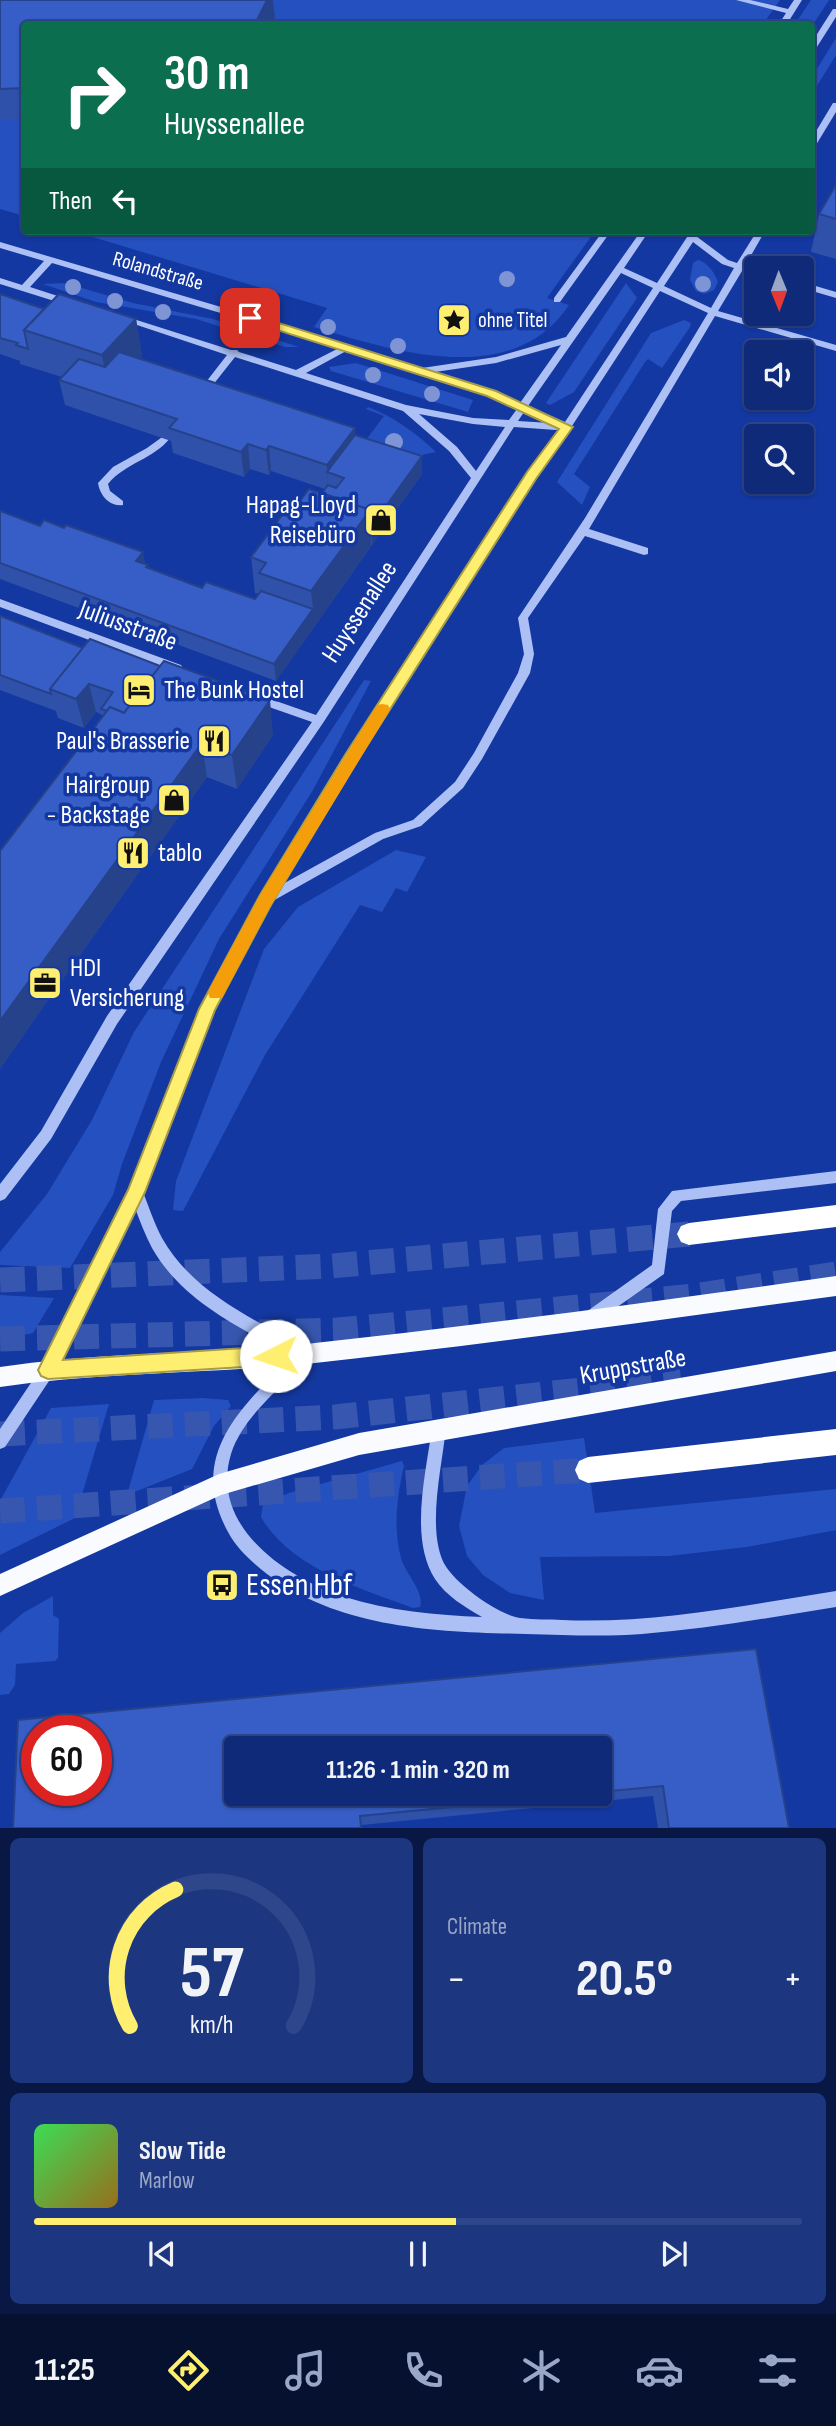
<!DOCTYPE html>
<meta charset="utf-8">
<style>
body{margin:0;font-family:"Sofia Sans Condensed",sans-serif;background:#1c3680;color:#f1f3f6;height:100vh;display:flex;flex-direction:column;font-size:26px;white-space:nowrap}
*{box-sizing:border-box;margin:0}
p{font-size:23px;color:#9ba7c6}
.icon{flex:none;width:38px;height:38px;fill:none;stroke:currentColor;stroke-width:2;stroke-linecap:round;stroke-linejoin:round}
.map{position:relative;height:1828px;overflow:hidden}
.details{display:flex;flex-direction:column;gap:10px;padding:10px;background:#081743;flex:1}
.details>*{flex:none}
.banner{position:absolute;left:21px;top:21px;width:794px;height:214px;border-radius:7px;box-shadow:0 2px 5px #0004,0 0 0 2px #2e468a;background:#0b6e4f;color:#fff;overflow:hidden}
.needle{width:46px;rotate:179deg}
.fabs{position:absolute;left:744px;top:256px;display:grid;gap:14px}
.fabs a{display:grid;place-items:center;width:70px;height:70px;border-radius:7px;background:#0e2a79;box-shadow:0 2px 5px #0004,0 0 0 2px #2e468a;font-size:35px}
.speed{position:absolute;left:21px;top:1715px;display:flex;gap:14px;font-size:35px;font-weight:700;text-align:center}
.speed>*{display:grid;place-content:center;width:91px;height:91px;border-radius:50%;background:#0e2a79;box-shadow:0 2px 5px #0004,0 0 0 2px #2e468a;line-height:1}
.speed .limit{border:10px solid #d22;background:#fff;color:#111}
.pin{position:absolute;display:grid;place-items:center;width:60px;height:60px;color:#fff;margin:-30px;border-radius:14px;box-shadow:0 4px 10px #0006}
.me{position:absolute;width:77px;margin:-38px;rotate:266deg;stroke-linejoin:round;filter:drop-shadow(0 0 5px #0008)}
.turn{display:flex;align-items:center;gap:24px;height:147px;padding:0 28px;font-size:32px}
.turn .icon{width:91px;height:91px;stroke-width:2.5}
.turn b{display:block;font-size:49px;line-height:60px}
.then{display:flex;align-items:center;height:66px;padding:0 28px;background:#0003;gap:14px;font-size:26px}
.big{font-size:52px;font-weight:700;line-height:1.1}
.details .tile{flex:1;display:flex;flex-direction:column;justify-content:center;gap:10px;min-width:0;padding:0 24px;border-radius:10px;background:#1c3680}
.details .dial{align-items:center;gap:0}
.dial svg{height:182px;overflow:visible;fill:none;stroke:#2e468a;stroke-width:7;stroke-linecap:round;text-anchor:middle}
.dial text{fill:#f1f3f6;stroke:none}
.song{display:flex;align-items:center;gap:21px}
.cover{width:84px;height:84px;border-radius:10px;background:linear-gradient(135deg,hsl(130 70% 55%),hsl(40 70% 35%))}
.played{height:7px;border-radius:4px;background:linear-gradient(90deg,#ffef70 55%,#2e468a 55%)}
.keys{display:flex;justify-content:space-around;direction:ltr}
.heat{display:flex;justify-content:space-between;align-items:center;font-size:38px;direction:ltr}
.details .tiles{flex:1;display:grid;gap:10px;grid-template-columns:1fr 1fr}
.tile:last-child{grid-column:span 2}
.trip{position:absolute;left:224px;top:1736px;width:388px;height:70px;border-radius:7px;background:#0e2a79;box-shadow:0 2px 5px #0004,0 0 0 2px #2e468a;font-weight:700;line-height:70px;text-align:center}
.dock{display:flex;height:112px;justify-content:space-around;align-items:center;background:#061130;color:#9ba7c6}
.dock .icon{width:49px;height:49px}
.dock .on{color:#ffef70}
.dock b{font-size:32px;color:#f1f3f6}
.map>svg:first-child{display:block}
</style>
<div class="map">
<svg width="836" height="1828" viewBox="0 0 836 1828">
<rect width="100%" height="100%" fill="#1338a1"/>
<g fill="#2550bf">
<path d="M0,0H780L763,24H24V216L0,209Z"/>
<path d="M811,0H829L812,26L795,24Z"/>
<path d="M836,38V55L812,94V77Z"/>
<path d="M73,231H595L547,298L569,305C513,390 393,351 314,327L327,308Z"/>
<path d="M698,260C708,262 715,274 718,282L714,290L704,294L696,291L690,280L693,263Z"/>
<path d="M65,283L133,303L213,319L299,347H285L196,319L96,302L43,284Z"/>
<path d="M626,283L637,298L574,392L550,405L546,403Z"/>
<path d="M684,320L691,323L690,327L662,368L648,359L645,362L574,474L590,487L582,505L557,482L651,333Z"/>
<path d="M356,363L473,400L468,412L331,371L329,367Z"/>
<path d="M368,407C394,417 416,433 436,452L417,456L363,444L384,416L366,409Z"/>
<path d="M364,680L371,681L313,790L219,939L161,1062L122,1164L113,1195L70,1268L0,1265V1252L47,1194L92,1120L134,1032Z"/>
<path d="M396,850L426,857L407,892L396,888L382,912L360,905L265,1055L183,1211L173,1210L176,1181L264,949L298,907Z"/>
<path d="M0,1295L54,1298L33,1333L0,1340Z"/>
<path d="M202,1398L228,1400L231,1406L214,1426L192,1469L127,1495L154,1400Z"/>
<path d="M109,1404L75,1518L0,1555V1501L51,1408Z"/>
<path d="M584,1438L595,1513L836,1489V1530L747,1547L669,1556L540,1557L544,1600L510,1593L483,1575L467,1556L459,1526L467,1486L482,1465L504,1448Z"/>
<path d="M402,1461L404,1466C397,1496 393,1527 401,1558C405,1573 425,1592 420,1607L413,1608C362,1589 290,1568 261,1517L263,1504L289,1493Z"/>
<path d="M53,1596V1615L59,1619L58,1658L55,1661L16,1664L15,1685L9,1694L0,1695V1633L23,1613Z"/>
</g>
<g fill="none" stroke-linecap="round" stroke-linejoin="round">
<g stroke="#3656af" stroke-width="25" stroke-dasharray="25 12" stroke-linecap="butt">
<path d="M0,1280L331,1266L689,1234"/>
<path d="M0,1339L338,1330L694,1296L836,1274"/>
<path d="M0,1434L335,1417L681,1379"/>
<path d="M0,1511L588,1470"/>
</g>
<g fill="#acc0f5" fill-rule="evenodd">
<path d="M736,0H750L788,9L794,0H802L787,24H779L786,13Z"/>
<path d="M833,9H836V17L815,50H812V42Z"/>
<path d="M833,103H836V112L816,145L812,148V138Z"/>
<path d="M603,231H611L560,302H554V298Z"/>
<path d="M641,231H649L624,268L657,283L691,231H699L696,236L728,260L737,263L757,231H765L745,266L756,270V276L742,271L718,311L836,345V351L715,316L589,529L648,548V554L644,555L585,536L528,618L534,654L530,673L482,759L463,788L421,826L383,839L271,902L214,1010L143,1192C149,1207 154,1223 162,1238C193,1293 255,1320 308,1349L310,1354L308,1359C282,1387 243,1416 231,1454C209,1526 286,1578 345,1597C389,1611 436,1615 482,1617C465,1607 446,1596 435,1579C409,1538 426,1473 432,1428L434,1423L439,1421L444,1423L446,1428C442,1466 428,1523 442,1559C450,1581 498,1615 520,1618C534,1620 549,1619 562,1620C654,1624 746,1605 836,1591V1607C772,1617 707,1629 642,1634C603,1637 565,1635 526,1634C437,1632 341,1629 267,1574C252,1562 237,1549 228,1532C186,1455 242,1407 292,1356C240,1328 182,1301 152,1248C145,1235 140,1221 135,1208L53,1375L5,1447L0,1449V1429L43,1365L130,1190L202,1009L262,896L347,756L527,474L561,428L556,430L514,427L323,723L117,1024L51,1139L5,1199L0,1201V1184L41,1131L107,1016L312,722L252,701L250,698L252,695L256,694L316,715L471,478L449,451L403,411L235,357L205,395H199V391L227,355L116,318L121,315L124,316L231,350H237L239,352L296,370L339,348L52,263L30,287L73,301V305H67L0,284V278L22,285L44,261L0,248V242L350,345L422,368L496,357L566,337ZM693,242L722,264L734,268L711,308L664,286ZM621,273L653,288L565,422L528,406ZM660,291L708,313L585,518L518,618L524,654L518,673L474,753L455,782L413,820L375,833L281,885L355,762L535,478L570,429ZM561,345L520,403L494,392L435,372L496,363ZM348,350L488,396L517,409L509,420L473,418L406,405L306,373ZM524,412L550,423L518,421ZM419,414L473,424L505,427L476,471L457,447Z"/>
<path d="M802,282L836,292V298L802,288Z"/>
<path d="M165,435L170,438C154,459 125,463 108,484L110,491L123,501V505C109,507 100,495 98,483L113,467L147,448Z"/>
<path d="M0,599L181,665L183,668L181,671H173L0,607Z"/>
<path d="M836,1171V1183L681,1201L672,1211L664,1274L596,1322L591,1324L586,1322L584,1317L586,1312L652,1265L658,1209L672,1191Z"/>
</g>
<g fill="#fafbff" fill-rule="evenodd">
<path d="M836,1276V1296C660,1320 483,1345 306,1364C204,1374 101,1372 0,1387V1367C101,1352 204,1354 306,1344C483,1325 660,1301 836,1276Z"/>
<path d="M836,1351V1371L359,1455L221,1495L0,1596V1574L219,1474L359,1433Z"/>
</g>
<g fill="#fff" fill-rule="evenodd">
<path d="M836,1205V1227L689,1245L681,1242L677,1234L681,1226L689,1223Z"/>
<path d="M836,1429V1455L588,1483L579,1479L575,1470L579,1461L588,1457Z"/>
</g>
</g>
<g fill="#7e94d4">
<circle cx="507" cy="279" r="8"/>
<circle cx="703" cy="284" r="8"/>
<circle cx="73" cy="287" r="8"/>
<circle cx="115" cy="301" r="8"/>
<circle cx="163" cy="312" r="8"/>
<circle cx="328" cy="327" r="8"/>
<circle cx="398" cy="346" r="8"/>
<circle cx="373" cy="375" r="8"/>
<circle cx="432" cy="394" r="8"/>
<circle cx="394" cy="442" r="9"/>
</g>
<g fill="#2f51aa" fill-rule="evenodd">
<path d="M0,0H273L275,19L24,24V119L0,120Z"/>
<path d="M836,185V259L811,252L819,214Z"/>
<path d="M0,294L44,309L136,319L142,356L140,359L355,428V435L422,456V474L276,681L0,579V511L40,526L64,528L143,552L145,564L149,568L202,588L255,599L259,594L255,593L251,557L300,501L322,493L325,489L271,471L269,475L250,469L244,477L173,453L171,441L65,405L59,380L62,377L20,364V361L0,354Z"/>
<path d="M0,616L273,735L237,789L207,777L48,1000L0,1069V851L103,716L102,715L96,712L84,728L58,718L56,711L0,690Z"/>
<path d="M756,1649L789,1828H658L653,1796L362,1825L13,1828ZM600,1748V1794H236Z"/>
</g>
<g fill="#26428b">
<path d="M267,0H273L275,19L272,24H255Z"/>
<path d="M136,319L142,356L109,392L102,355Z"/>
<path d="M355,428L356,453L327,472L328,490L327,465Z"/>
<path d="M248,444L250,469L244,477L241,452Z"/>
<path d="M269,446L271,471L269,475L266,450Z"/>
<path d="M422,456V474L372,545L371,527Z"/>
<path d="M370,510L371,546L276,681L274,664L313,609L311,591Z"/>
<path d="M143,552L146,570L136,561Z"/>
<path d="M89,684L96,712L84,728L76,699Z"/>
<path d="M270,700L273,735L237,789L232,755Z"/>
<path d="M202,743L207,777L48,1000L0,1069V1021Z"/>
</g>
<g fill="#375ec6" stroke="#26428b" stroke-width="2" fill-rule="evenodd">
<path d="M0,0H267L255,24H24V88L0,89Z"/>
<path d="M836,185V219L819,214Z"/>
<path d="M0,294L44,309L24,330L28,349L16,345L18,343L0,338Z"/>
<path d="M59,294L136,319L102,355L24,330Z"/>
<path d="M119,352L355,428L327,465L269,446L266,450L248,444L241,452L169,428L177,419L59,380L79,359L105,367Z"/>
<path d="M355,435L422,456L371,527L370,510L322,493L328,485L336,488L344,478L327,472Z"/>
<path d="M309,489L370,510L311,591L259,573L266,563L251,557L294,499L300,501Z"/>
<path d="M0,511L40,526L44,520L64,528L66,525L143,552L136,561L148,565L146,567L202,588L206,582L255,599L261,591L313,609L274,664L0,563Z"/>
<path d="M0,616L83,648L50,689L51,694L0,675Z"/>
<path d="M90,639L160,666L124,713L110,707L107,711L101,709L113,692L89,684L76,699L50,689Z"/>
<path d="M164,661L270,700L232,755L202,743L0,1021V851L110,707L124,713Z"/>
<path d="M756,1649L789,1828H669L663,1786L600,1792V1748H236V1794H586L360,1816L361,1828H13L18,1720ZM37,1731H96V1790H37Z"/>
</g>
<path fill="#ffef70" stroke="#a69b49" stroke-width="2" d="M250,314L496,391L573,427L536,479L356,763L271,905L215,1010L145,1192L63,1360L276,1346L282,1349L285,1356L282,1362L276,1365L48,1379L41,1376L38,1370L128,1190L199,1009L260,895L345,755L527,472L559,429L487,396L245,320V315Z"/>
<path fill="#f59e0b" d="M382,704L388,705L390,709L388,713L271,905L222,998H210L208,993L210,988L260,895L377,705Z"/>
<defs>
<g id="sight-square" transform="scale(1.75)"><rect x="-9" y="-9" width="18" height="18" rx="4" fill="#ffef70" stroke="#1338a1"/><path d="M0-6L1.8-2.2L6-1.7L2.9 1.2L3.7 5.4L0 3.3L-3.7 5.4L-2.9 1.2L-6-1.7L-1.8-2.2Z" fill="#111"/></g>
<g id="shop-square" transform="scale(1.75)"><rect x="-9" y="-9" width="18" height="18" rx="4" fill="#ffef70" stroke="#1338a1"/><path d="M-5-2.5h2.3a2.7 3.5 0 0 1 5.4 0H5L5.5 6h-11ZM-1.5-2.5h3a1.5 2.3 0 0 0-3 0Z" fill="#111"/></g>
<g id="hotel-square" transform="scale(1.75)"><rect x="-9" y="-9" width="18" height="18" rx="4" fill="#ffef70" stroke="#1338a1"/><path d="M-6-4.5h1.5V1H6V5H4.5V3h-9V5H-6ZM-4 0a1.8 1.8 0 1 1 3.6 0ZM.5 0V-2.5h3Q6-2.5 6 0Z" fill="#111"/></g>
<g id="restaurant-square" transform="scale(1.75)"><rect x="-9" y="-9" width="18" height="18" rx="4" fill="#ffef70" stroke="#1338a1"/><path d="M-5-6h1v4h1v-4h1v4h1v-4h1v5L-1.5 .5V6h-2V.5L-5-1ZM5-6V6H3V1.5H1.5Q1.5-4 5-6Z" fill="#111"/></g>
<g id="office-square" transform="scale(1.75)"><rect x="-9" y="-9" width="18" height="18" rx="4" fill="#ffef70" stroke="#1338a1"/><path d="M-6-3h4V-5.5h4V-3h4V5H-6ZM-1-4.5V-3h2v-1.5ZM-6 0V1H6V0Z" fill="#111"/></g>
<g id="bus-square" transform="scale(1.75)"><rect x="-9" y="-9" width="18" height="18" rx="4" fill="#ffef70" stroke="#1338a1"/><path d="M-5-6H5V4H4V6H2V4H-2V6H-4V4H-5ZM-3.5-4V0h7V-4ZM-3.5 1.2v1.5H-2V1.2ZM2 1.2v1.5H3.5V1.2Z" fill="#111"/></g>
</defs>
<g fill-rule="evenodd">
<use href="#sight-square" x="454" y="320"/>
<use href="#shop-square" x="381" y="520"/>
<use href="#hotel-square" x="139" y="690"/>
<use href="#restaurant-square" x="214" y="741"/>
<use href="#shop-square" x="174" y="800"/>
<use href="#restaurant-square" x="133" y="853"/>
<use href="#office-square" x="45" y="983"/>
<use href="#bus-square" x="222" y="1585"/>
</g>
<g text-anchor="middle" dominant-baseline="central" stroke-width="7" stroke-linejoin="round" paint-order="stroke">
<g font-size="21" fill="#fff" stroke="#1338a1">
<text transform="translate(158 271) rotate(16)">Rolandstraße</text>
</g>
<g font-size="21" fill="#fff" stroke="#1338a1" text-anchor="start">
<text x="478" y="320">ohne Titel</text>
</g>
<g font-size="26" fill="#fff" stroke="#1338a1" text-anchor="end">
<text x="356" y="505">Hapag-Lloyd<tspan x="356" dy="30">Reisebüro</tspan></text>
<text x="164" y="690" text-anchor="start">The Bunk Hostel</text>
<text x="190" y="741">Paul's Brasserie</text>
<text x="150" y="785">Hairgroup<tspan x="150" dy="30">- Backstage</tspan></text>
<text x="158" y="853" text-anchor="start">tablo</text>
<text x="70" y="968" text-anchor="start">HDI<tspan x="70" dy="30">Versicherung</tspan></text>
</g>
<g font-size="26" fill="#fff" stroke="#1338a1">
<text transform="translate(360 612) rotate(-57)">Huyssenallee</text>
<text transform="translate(128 626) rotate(20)">Juliusstraße</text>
<text transform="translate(633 1367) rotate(-10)">Kruppstraße</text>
</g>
<g font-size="32" fill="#fff" stroke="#1338a1" text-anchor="start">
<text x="246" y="1585">Essen Hbf</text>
</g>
</g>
</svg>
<div class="fabs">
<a><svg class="needle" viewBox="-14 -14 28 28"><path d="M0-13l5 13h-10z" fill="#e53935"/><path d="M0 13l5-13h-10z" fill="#9ba7c6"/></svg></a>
<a><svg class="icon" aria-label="sound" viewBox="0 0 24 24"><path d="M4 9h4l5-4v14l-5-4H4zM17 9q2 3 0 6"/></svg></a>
<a><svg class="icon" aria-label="search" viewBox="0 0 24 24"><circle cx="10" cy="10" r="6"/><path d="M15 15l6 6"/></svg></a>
</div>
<div class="speed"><div class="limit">60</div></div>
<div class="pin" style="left:250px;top:318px;background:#d93025"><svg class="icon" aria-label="arrive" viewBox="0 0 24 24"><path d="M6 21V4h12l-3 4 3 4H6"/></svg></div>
<svg class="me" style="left:276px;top:1356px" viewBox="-20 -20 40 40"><circle r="19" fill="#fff"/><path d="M0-13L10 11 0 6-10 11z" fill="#ffef70"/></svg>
<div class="trip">11:26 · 1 min · 320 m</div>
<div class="banner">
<div class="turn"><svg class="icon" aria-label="right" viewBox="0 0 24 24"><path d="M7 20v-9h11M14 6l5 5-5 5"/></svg><div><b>30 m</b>Huyssenallee</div></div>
<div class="then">Then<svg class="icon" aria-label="left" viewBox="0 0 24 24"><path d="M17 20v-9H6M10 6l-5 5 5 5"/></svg></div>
</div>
</div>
<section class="details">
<div class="tiles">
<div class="tile dial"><svg viewBox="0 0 100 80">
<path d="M14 69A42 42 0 1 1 86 69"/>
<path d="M14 69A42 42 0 0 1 34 9" stroke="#ffef70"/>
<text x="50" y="56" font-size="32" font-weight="700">57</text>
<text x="50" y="72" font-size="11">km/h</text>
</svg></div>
<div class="tile"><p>Climate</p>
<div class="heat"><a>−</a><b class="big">20.5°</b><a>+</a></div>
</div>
<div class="tile">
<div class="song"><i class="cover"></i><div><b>Slow Tide</b><p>Marlow</p></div></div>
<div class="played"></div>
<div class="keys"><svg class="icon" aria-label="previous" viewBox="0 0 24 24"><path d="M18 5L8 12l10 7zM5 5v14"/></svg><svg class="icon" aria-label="pause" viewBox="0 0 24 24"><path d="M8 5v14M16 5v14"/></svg><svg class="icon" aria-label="next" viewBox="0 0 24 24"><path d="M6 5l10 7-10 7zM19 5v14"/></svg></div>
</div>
</div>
</section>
<nav class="dock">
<b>11:25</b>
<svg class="icon on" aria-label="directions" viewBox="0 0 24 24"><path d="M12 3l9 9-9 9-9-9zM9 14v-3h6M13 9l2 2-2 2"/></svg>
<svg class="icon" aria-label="music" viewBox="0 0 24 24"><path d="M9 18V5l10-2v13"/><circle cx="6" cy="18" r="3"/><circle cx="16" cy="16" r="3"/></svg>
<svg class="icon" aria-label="phone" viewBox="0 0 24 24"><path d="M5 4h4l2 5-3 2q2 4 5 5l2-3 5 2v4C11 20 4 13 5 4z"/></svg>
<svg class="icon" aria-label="climate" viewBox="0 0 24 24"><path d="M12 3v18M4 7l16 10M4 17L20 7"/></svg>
<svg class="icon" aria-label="car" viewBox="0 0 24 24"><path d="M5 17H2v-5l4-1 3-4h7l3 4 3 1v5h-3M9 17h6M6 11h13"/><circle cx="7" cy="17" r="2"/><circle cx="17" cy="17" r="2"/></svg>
<svg class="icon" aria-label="filters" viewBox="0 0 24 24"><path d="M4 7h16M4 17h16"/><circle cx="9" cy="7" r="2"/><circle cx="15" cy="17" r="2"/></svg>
</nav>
